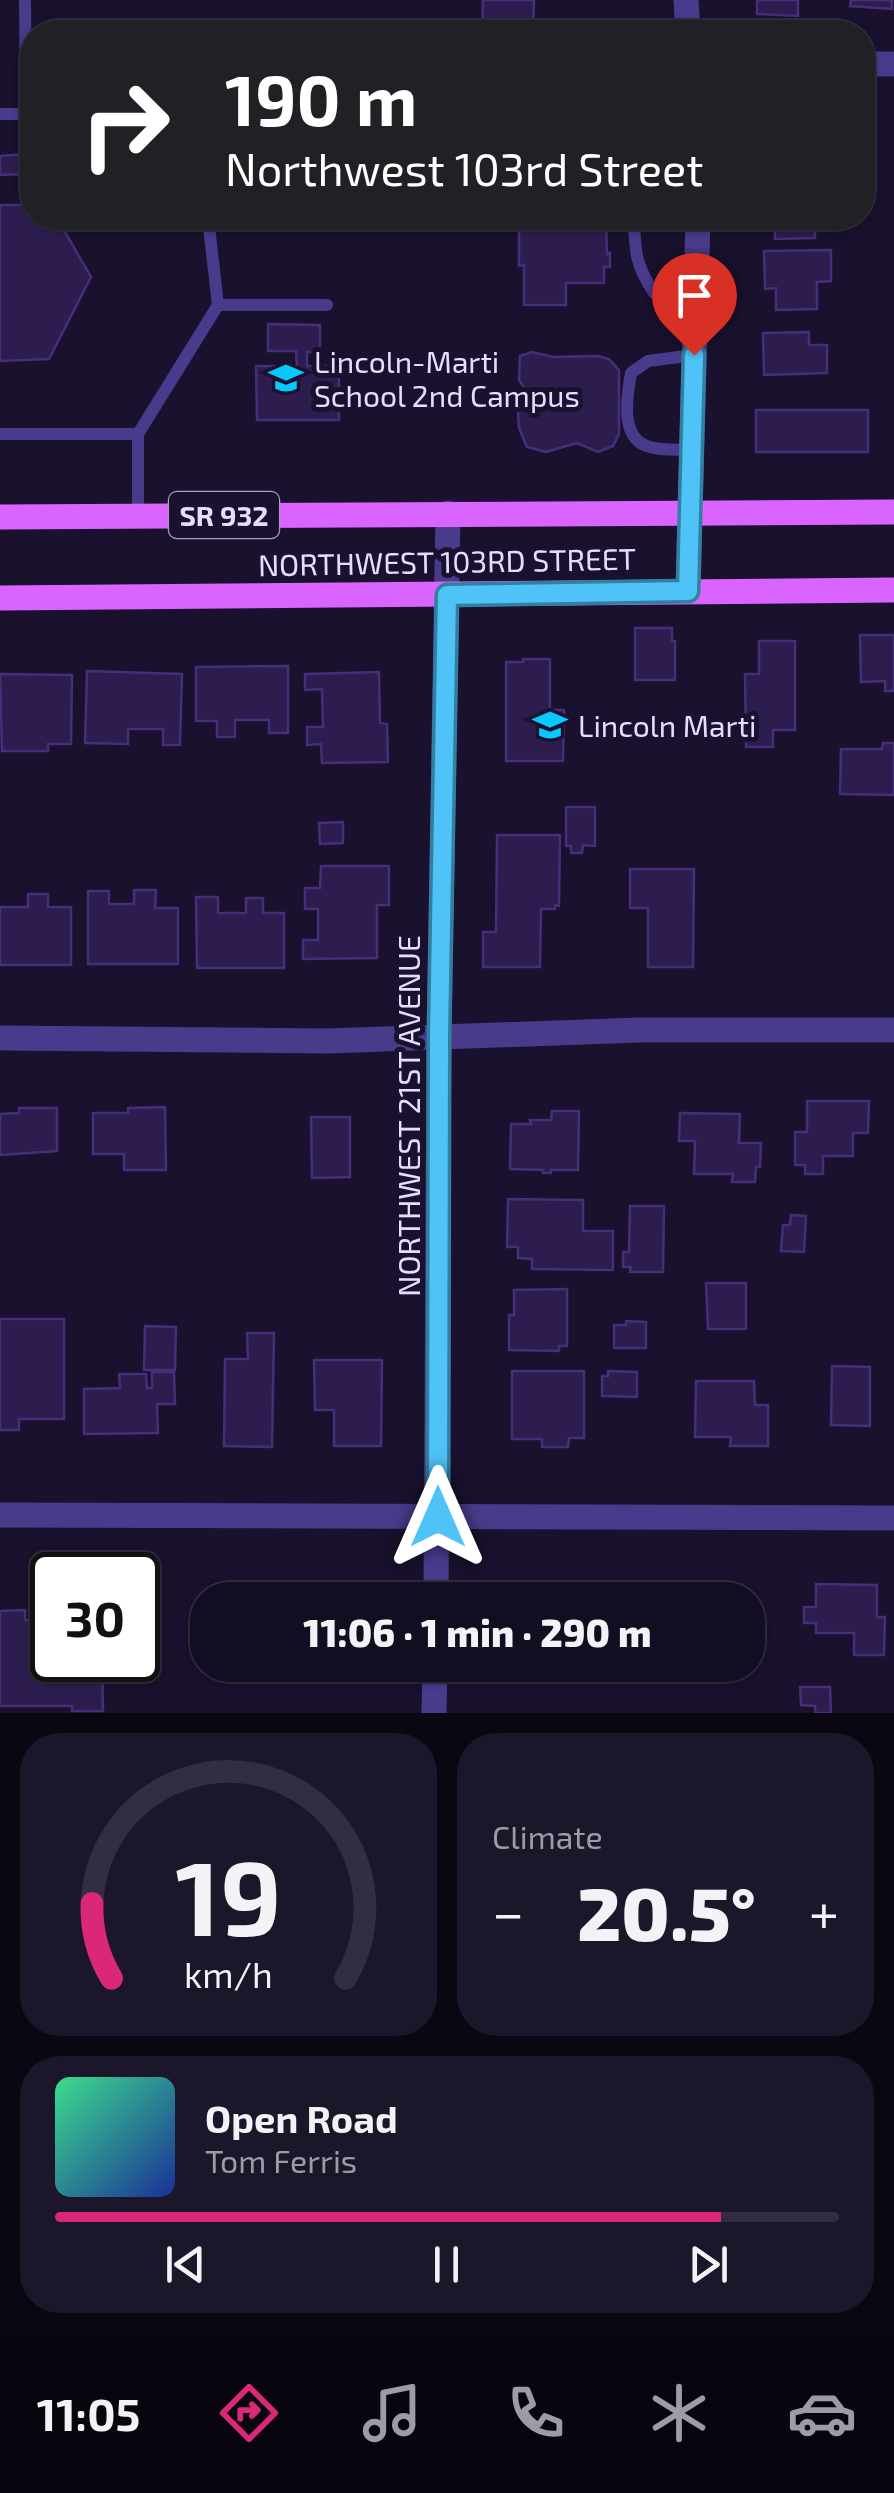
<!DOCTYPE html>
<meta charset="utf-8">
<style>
body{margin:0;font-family:"Exo 2",sans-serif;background:#1c162a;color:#f1f3f6;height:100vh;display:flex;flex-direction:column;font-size:38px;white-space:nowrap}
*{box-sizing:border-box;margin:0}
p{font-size:32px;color:#9d9ca5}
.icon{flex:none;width:55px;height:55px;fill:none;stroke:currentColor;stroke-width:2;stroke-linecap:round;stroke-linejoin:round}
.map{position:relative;height:1713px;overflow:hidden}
.side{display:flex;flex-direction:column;gap:20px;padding:20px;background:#0a0713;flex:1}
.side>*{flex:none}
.banner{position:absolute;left:20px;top:20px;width:855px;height:210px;border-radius:40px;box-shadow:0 2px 8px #0004,0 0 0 2px #322d40;background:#202124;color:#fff;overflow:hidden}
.speed{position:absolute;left:30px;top:1552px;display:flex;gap:20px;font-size:50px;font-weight:700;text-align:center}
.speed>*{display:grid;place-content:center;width:130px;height:130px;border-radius:50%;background:#130d22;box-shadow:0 2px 8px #0004,0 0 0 2px #322d40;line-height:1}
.speed .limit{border:5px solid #111;border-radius:15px;background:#fff;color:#111}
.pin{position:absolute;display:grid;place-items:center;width:85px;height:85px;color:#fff;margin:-102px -42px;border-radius:50% 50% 50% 0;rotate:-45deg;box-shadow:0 0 10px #0007}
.pin .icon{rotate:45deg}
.me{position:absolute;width:110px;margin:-55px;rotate:0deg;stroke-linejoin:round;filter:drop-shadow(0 0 8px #0008)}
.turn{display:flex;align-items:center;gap:35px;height:210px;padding:0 40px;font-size:45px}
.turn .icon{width:130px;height:130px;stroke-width:2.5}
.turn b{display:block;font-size:70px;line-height:85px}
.big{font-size:75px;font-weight:800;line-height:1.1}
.side .widget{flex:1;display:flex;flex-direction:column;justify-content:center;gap:15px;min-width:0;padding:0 35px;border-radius:40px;background:#1c162a}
.side .dial{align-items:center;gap:0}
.dial svg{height:260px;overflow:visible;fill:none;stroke:#322d40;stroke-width:7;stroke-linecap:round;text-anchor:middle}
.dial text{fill:#f1f3f6;stroke:none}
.song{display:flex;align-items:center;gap:30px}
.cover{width:120px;height:120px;border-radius:15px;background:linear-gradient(135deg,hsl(150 70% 55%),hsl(230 70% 35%))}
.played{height:10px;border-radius:5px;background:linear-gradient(90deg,#db2777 85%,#322d40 85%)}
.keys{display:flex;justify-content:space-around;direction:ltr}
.heat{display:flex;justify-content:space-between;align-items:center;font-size:55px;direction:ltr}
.side .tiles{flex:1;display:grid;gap:20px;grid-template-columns:1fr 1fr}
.widget:last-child{grid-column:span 2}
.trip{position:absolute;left:190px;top:1582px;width:575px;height:100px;border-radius:40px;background:#130d22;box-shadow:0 2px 8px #0004,0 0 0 2px #322d40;font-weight:800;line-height:100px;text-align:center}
.menu{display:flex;height:160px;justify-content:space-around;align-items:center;background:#08050e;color:#9d9ca5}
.menu .icon{width:70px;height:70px}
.menu .on{color:#db2777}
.menu b{font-size:45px;color:#f1f3f6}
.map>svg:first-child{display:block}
</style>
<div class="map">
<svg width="894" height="1713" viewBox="0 0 894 1713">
<rect width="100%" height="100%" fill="#19112d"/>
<g fill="#2d1d4e" stroke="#472e7a" stroke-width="2.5">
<path d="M483,0H534L533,32H482Z"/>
<path d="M757,0H798V16L757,14Z"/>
<path d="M851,0H892V9L850,6Z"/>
<path d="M25,154V174L0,175V156Z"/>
<path d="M0,205H32V218H57L91,277L49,359L0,361Z"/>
<path d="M519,218H606L607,254L610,253V267H604V283H566V305H524V265L519,266Z"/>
<path d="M765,218H815V238L775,239V219Z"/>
<path d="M831,250V281L817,282V309L776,310V288L765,289L764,251Z"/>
<path d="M268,324L320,325V352H307V366H339V420H257L256,366H297L296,351H268Z"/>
<path d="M809,332V345H827V373L764,375L763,333Z"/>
<path d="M532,352L553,357L598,356L609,359L619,370V434L613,446L598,452L577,443L546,452L527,447L519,428L518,413L528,394L519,380L520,356Z"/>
<rect x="756" y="410" width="112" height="42"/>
<path d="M635,628H672V641H675V680H635Z"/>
<path d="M860,635H894V691H885V681L861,682Z"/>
<path d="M759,641H795V730H773V747H746L745,674H759Z"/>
<path d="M523,659H550V710H564L563,761H506V662H523Z"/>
<path d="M288,666V733H269V720H235V737H217V721H196V667Z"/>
<path d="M87,671L182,674L180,745H163V729H128V744L85,743Z"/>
<path d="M379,672L380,723L387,724L388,762L322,763L321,744L307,745V727H323L322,689L305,690V674Z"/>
<path d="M0,674L72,675L71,744H48V751H2Z"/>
<path d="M883,743H894V795L840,794L841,749H882Z"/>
<path d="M566,807H595V846L583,845L582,853H571V846H566Z"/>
<path d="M343,822V843L320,844L319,823Z"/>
<path d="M497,835H560L559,906L555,905V909H541L540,967H483V932H496Z"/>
<path d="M321,866H389V905H377V958L303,959V940H318V909H305V888H320Z"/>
<path d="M630,869H694L693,967H648V908H630Z"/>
<path d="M134,890H156L155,908H178V964H88V891H109V904H134Z"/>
<path d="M28,894H48V907H71V965H0V907H28Z"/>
<path d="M196,897H218V913H246V898H263V913H284V968H197Z"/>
<path d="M807,1101H869L868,1133H853V1156H823V1174H805V1165H795V1132H807Z"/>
<path d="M165,1107L166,1170H124V1154H93V1113H128V1108Z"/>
<path d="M19,1108H57V1151L0,1155V1114L19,1113Z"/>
<path d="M552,1111H579L578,1170H551V1173H543V1170L510,1169L511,1124H531L530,1120H551Z"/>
<path d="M680,1113L740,1114L739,1143H761L760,1167H756L755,1182H732L733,1174H694L695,1141H679Z"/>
<path d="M311,1117H350V1177L312,1178Z"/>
<path d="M508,1199L583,1200V1231H613V1270L532,1269V1259L518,1258V1247H507Z"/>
<path d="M630,1206H664L663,1272H630L631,1267H623V1252H629Z"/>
<path d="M791,1215L806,1216L804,1252L781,1251L783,1225H790Z"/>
<path d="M706,1283H746V1329H708Z"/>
<path d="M567,1289V1346H559V1351L509,1350V1315H514V1290Z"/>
<path d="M0,1319H64V1419H19V1430H0Z"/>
<path d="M626,1321L646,1322V1348H614V1325H626Z"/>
<path d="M145,1326L176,1327L175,1370H144Z"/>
<path d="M247,1333H274L272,1447L224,1446L225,1359H248Z"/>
<path d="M314,1360H382L381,1446H334V1410H315Z"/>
<path d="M832,1366L870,1367V1426L831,1425Z"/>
<path d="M512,1371H584V1438H569L568,1447H542V1439H512Z"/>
<path d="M608,1371L637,1372V1397L602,1396V1376H608Z"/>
<path d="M152,1372H174L175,1404H157L158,1433L84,1434V1389L120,1388L119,1374H146L147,1388H152Z"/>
<path d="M696,1381H754L755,1405H768V1446H730L731,1437H695Z"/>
<path d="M571,1584V1600H491L506,1599V1586Z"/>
<path d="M710,1584L742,1585V1600H697V1593H709Z"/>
<path d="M816,1584L877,1585V1617H885L884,1655H854V1633H816V1623H804V1607H816Z"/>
<path d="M333,1586H374L375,1600H333Z"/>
<path d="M601,1586H624V1590L664,1591V1600H601Z"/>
<path d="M36,1587H52V1660H102L103,1711H72V1706H0V1611L25,1610V1620L35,1621Z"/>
<path d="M637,1665H664V1676L637,1675Z"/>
<path d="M800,1687H830L831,1713H815V1706L801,1705Z"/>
</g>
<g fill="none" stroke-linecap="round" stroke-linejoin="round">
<g stroke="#493b8c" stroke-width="12">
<path d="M25,0L26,114"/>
<path d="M0,114H32"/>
<path d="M634,218C635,251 635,264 654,293L696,297"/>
<path d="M218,305H327"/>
<path d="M0,434H138V516"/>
<path d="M138,434L218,305L208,218"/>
<path d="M692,450C679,449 663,451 650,447C619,440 627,396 631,373L648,361L694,355"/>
</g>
<g stroke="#493b8c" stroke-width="25">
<path d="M686,0L688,32"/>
<path d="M862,64H894"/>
<path d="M688,591L698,218"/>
<path d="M0,1038L328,1041L639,1030H894"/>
<path d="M0,1515L894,1518"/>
<path d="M436,1600L439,1036L448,513"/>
<path d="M434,1713L435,1665"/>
</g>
<g stroke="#d964ff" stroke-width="25">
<path d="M0,517L894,512"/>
<path d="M0,598L894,590"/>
</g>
</g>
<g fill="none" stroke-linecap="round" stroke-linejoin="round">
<g stroke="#337fa1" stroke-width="25">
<path id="route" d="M438,1517L439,1036L447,595L688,591L694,355"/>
</g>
<use href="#route" stroke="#4fc3f7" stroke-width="18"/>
</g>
<defs>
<g id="school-bare" transform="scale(2.7)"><path d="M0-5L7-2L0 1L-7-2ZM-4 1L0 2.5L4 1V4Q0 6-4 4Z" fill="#09c7ff" stroke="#19112d" stroke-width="2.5" paint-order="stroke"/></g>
</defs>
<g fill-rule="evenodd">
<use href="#school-bare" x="286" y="378"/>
<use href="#school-bare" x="550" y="725"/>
</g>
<g text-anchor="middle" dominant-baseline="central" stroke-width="10" stroke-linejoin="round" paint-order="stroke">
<rect fill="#19112d" stroke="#a8a0c0" stroke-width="2.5" x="169" y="492" width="110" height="46" rx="8"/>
<g font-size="28" font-weight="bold" fill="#e5ddff">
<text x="224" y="515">SR 932</text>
</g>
<g font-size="30" fill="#e5ddff" stroke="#19112d" text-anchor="start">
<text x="314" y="361">Lincoln-Marti<tspan x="314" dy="34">School 2nd Campus</tspan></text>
<text x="578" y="725">Lincoln Marti</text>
</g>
<g font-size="30" fill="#e5ddff" stroke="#19112d">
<text transform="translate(447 561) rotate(-1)">NORTHWEST 103RD STREET</text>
<text transform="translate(408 1116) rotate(-90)">NORTHWEST 21ST AVENUE</text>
</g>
</g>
</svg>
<div class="speed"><div class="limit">30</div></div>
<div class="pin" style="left:694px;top:355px;background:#d93025"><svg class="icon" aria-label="arrive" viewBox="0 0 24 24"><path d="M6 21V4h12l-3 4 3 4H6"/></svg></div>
<svg class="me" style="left:438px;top:1517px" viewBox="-20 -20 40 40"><path d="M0-17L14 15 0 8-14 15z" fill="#4fc3f7" stroke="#fff" stroke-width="4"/></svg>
<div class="trip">11:06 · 1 min · 290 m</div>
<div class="banner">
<div class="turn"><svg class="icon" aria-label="right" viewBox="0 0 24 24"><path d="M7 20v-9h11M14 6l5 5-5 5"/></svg><div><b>190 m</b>Northwest 103rd Street</div></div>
</div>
</div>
<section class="side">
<div class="tiles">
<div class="widget dial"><svg viewBox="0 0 100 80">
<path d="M14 69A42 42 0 1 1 86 69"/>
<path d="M14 69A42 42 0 0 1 8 46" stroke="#db2777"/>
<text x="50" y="56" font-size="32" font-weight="700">19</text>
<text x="50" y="72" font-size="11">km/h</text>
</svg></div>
<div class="widget"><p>Climate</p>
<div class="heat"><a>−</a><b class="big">20.5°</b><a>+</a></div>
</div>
<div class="widget">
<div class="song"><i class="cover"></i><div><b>Open Road</b><p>Tom Ferris</p></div></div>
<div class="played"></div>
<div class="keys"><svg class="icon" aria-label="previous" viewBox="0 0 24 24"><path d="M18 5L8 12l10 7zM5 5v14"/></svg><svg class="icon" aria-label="pause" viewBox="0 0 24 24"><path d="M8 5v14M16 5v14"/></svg><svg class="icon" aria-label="next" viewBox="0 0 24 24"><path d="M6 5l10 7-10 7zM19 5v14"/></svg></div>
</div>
</div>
</section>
<nav class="menu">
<b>11:05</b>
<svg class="icon on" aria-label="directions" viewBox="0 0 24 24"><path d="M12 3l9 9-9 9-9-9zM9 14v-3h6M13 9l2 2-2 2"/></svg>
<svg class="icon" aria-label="music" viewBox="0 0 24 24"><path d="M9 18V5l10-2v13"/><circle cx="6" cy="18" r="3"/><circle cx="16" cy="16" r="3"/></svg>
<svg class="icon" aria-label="phone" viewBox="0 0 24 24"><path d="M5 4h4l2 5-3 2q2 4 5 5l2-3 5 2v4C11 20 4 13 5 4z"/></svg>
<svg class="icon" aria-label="climate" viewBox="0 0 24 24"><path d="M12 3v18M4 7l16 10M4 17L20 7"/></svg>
<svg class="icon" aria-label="car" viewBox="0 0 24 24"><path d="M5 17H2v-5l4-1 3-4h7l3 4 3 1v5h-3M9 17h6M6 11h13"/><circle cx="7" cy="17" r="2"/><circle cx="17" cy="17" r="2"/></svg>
</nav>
